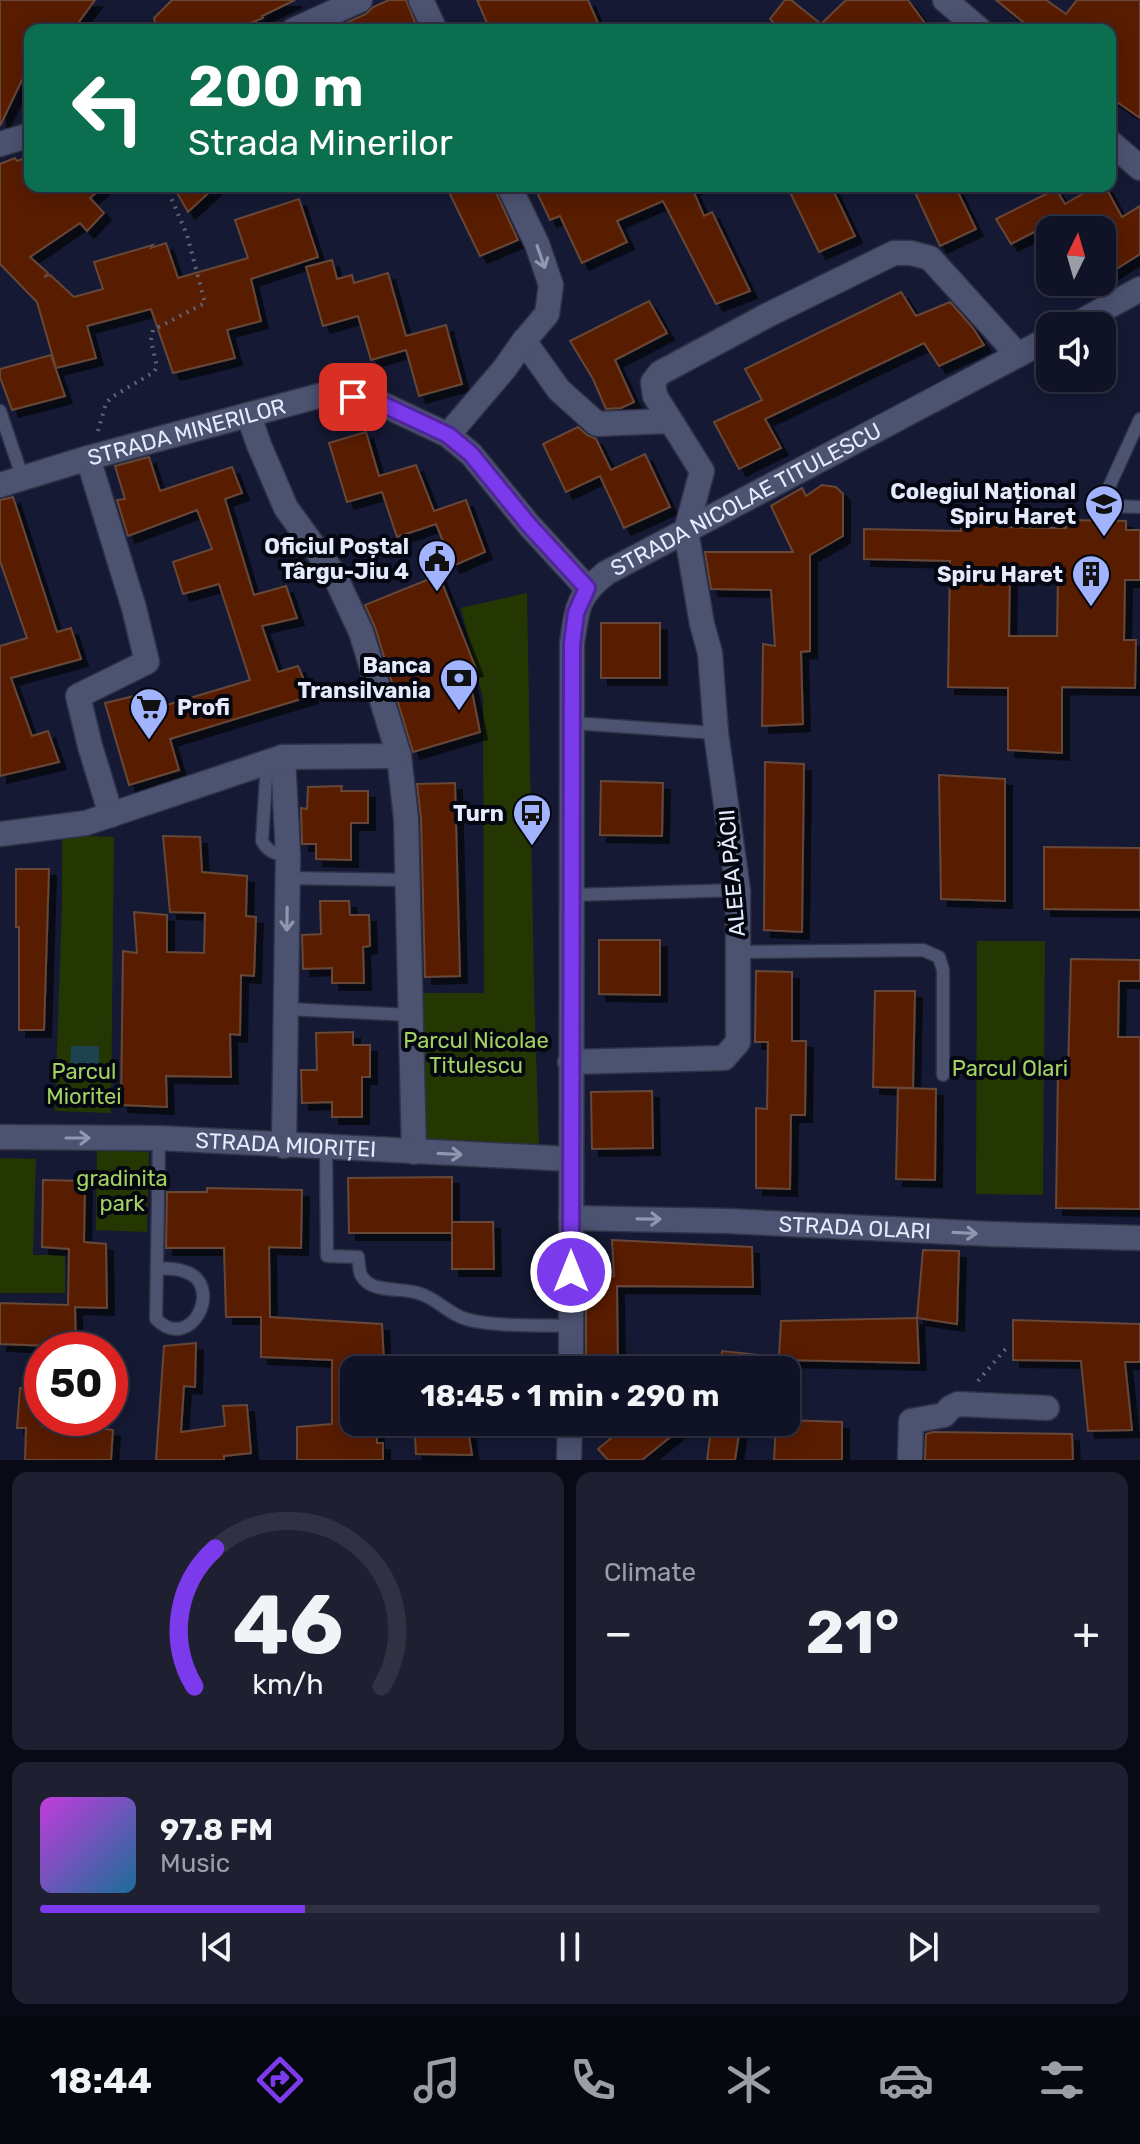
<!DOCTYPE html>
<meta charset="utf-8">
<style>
body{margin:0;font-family:Rubik,sans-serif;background:#1e2032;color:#f1f3f6;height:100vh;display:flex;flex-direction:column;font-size:30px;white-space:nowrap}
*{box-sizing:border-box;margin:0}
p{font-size:26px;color:#9c9ea7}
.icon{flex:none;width:44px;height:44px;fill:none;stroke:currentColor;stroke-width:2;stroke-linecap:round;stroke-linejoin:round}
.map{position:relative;height:1460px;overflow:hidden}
.side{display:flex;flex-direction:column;gap:12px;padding:12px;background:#090a15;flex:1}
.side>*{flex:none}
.banner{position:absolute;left:24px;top:24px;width:1092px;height:168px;border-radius:16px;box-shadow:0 4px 20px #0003,0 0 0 2px #303243;background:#0b6e4f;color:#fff;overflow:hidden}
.needle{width:52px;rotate:5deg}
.buttons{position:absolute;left:1036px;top:216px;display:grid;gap:16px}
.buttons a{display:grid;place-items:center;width:80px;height:80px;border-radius:16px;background:#101326;box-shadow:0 4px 20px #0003,0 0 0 2px #303243;font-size:40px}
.speed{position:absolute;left:24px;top:1332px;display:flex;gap:16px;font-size:40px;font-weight:700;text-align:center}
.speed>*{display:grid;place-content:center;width:104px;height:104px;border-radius:50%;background:#101326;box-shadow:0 4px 20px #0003,0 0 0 2px #303243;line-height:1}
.speed .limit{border:12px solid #d22;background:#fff;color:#111}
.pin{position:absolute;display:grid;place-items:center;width:68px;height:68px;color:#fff;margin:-34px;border-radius:16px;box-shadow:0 4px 12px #0006}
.me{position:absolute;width:88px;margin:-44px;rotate:0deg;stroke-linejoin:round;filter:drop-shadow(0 0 6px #0008)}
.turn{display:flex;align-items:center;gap:28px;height:168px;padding:0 32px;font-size:36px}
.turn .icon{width:104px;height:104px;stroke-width:2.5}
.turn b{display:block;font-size:56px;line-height:68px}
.big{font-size:60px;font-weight:700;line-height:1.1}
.side .card{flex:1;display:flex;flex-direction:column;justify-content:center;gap:12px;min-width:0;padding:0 28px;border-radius:16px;background:#1e2032}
.side .dial{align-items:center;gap:0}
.dial svg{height:208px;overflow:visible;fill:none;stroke:#303243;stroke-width:7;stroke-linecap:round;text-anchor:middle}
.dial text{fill:#f1f3f6;stroke:none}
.song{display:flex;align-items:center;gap:24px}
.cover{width:96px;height:96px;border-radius:12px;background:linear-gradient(135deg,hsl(290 70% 55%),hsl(200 70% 35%))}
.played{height:8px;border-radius:4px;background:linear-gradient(90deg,#7c3aed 25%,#303243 25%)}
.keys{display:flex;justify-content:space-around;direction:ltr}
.heat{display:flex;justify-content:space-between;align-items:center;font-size:44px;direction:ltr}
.side .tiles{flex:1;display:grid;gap:12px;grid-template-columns:1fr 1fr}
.card:last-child{grid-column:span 2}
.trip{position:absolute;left:340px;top:1356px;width:460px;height:80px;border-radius:16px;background:#101326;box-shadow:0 4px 20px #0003,0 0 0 2px #303243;font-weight:700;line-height:80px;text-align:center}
.menu{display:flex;height:128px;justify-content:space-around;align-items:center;background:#06080f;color:#9c9ea7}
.menu .icon{width:56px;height:56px}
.menu .active{color:#7c3aed}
.menu b{font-size:36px;color:#f1f3f6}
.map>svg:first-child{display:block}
</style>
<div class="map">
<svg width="1140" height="1460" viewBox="0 0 1140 1460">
<defs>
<filter id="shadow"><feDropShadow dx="7" dy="7" stdDeviation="0" flood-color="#0009"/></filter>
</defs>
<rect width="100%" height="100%" fill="#151933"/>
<g fill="#243702">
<path d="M527,593L534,990L539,1144L419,1143L415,993H484L483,699L461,608Z"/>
<path d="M62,835L114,837L111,1113L55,1111L62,904Z"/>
<path d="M977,941H1045L1043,1195L976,1194Z"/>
<path d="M97,1150L149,1152L147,1232L96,1230Z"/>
<path d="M0,1158L36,1159L33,1255H65V1293H0Z"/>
</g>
<path fill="#1d434f" d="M71,1046H99V1072L70,1071Z"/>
<g fill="#591f00" stroke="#664638" stroke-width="2" fill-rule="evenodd" filter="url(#shadow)">
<path d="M0,0H95L73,30H30V86L22,80L0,126Z"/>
<path d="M172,0H295L262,16L263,18L233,30H157L154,18Z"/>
<path d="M389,0H406L418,30H330L366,14L373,7Z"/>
<path d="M477,0H588L601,30H490Z"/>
<path d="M785,0H791L821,24L846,0H908L930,30H781L770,19Z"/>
<path d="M996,0H1046L1066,14L1077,0H1140V118L1110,97V30H1033Z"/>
<path d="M30,156V186H104L90,198L104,213L87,231L80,223L30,257L48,273L44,277L50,275L74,297L103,289L94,262L153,245L151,248L166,243L178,278L248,258L235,220L299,199L318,257L251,279L261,321L227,330L235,358L173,373L151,309L87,326L96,358L56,368L37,302L0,264V164L15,158L17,161Z"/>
<path d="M173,186H216L188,212Z"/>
<path d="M446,186H493L518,240L480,256Z"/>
<path d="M534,186H697L692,188L704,216L712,212L750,291L716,304L663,201L617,221L627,242L582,263L560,216L550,220Z"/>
<path d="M787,186H831L855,236L819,252Z"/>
<path d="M912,186H955L976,229L940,246Z"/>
<path d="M1096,186H1105L1122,217L1140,206V254L1102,278V230H1038L1011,244L996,219L1056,189L1065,204Z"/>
<path d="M332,260L337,279L352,275L354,283L388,273L406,336L446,325L462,384L419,396L406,350L371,360L358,316L323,326L306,267Z"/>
<path d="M901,292L916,316L950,302L973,328L984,345L939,366L924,343L765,419L781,448L739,469L714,422L762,400L745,369Z"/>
<path d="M649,301L667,333L615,360L634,402L621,408L606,409L593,379L570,341Z"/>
<path d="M51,355L65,396L12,410L0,377V369Z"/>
<path d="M578,427L587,435L596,439L611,470L645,454L670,507L624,528L600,476L566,492L543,444Z"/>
<path d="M366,432L379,476L416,465L434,511L466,500L485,552L453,566L436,524L397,537L382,492L347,502L329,443Z"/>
<path d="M149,457L160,491L232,467L242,493L225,499L254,595L286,586L297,618L262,626L278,672L298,666L311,696L170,739L179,770L129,785L105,703L155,691L160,707L250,680L219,584L183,594L173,562L212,549L197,510L128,536L117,500L125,499L115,466Z"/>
<path d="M822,485L836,487L843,494V536L810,555V651L801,652L803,724L762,726L763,644L775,646L771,590L711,589L705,552H793L771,506L802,488L806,496Z"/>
<path d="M13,497L57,632L71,628L81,659L11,678L32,736L48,731L59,762L0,776V646L27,638L0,561V500Z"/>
<path d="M962,512L997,513V527L1066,528V520L1126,521V530H1140V580H1125L1124,640H1136L1135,688L1062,687V753L1008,750V688L948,687L950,561L864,559V529L961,531ZM1010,573L1058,574L1057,636H1009Z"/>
<path d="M439,575L476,669L468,671L480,732L413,752L375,627L365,605Z"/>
<rect x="601" y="623" width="59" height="55"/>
<path d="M765,762L804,764L802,932L764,930Z"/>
<path d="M939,775L1005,779V901L941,899Z"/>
<path d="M601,781L663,783L662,836L600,835Z"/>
<path d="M455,783L460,976L425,977L421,818L417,784Z"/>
<path d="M342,786L341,791H368V823H351V860L316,859V844H302L301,808L307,809L308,787Z"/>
<path d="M163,836L200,837L202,872L247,876L246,916L256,917L254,976L241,975L240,1035L230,1034L231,1077L166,1076L167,1107L121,1105L123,951L137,953L134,912L167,915V952L204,953L205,913L170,912Z"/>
<path d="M1044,847L1140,848V910L1044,909Z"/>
<path d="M16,869H49L44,1030H19V927H16Z"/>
<path d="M320,901H349L350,915H369L370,946L363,947L364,983H332V968L303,969L302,935L321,934Z"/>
<path d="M599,940H660V995L599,994Z"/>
<path d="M1071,959L1140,960V981H1119L1118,1037H1140V1209L1056,1208L1058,1070L1068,1071Z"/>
<path d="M756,971L792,972V1041H806L805,1115H791L790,1189L756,1188V1108L767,1109L768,1042H755Z"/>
<path d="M875,991H915L913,1088L873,1087Z"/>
<path d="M353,1032V1045H370V1077H362V1117H332V1102L302,1103L301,1070H317L316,1033Z"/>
<path d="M898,1088L936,1089L935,1180L896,1179Z"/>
<path d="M652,1091L653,1148L592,1149L591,1092Z"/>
<path d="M452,1177V1233H349L348,1178Z"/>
<path d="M43,1180L85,1181L84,1242L106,1244L107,1308L75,1307L76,1347L0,1344V1303L68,1305L69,1249L42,1247Z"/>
<path d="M207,1188L302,1190L301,1248L269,1247L270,1317L382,1324L384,1362L354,1361V1422H377V1443H383V1460H297V1427L332,1424V1360L261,1357V1317H226L224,1248H166L167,1192H207Z"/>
<path d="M452,1222H493L494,1269H452Z"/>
<path d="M612,1240L752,1247L753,1287L617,1286L618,1370H586V1277L614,1276Z"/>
<path d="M923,1250L959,1251L957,1324L917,1318Z"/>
<path d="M917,1318L919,1363L782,1360V1370H719L722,1351L779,1357L781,1321Z"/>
<path d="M1013,1320L1140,1324V1362H1125L1132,1430L1088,1431L1081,1361L1013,1360Z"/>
<path d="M196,1343L195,1387L184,1386L181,1432L225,1426L223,1406L247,1405L251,1453L224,1456V1460H156L164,1346Z"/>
<path d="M20,1388L42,1390V1426L81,1428V1425L113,1430L111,1460H25L26,1428H17Z"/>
<path d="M786,1420L842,1422V1460H774L776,1422H786Z"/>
<path d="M414,1422H467L472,1455L416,1454Z"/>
<path d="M630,1422H689L642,1460H608L598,1449Z"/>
<path d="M712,1422H741L735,1460H707Z"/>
<path d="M933,1432L1072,1434L1073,1460H925L926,1434Z"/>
</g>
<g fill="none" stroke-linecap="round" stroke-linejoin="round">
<g stroke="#303247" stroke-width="15">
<g id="lane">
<path d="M0,411L23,479"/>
<path d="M1140,419L1108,489L1105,499L1110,506L1140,507"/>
<path d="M572,723L716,733"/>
<path d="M267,762L262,841C268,852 275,854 288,855"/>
<path d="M287,878L408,880"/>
<path d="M571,895L738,890"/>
<path d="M739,952L923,950L939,957L943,970V1075"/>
<path d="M286,1009L412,1015"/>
<path d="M326,1148L327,1256L358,1257C359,1262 359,1271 361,1275C371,1294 400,1287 418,1293C437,1298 448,1314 466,1319C493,1327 542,1325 572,1326"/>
<path d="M157,1268C165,1269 175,1268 183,1271C226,1282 192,1355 156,1319L159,1138"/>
</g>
</g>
<g stroke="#303247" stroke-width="27">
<g id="street">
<path d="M421,0L435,30"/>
<path d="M945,0L980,30"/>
<path d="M294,30L360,0"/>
<path d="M1110,142L1140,168"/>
<path d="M0,144L30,135"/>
<path d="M524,341L559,390L597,424L669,421"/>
<path d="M249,416L259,445L286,508L334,574L361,632L399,756L406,818L414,1152"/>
<path d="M448,435L505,368L524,341L547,314L551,285L537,244L509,186"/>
<path d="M88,458L134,608L147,662L78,696L90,746L111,815"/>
<path id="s1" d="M0,485L88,458L322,395L353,397L384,405L448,435L471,454L529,525L587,588"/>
<path d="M283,757L288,855L284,1146"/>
<path d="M0,834L86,823L283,757L399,756"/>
<path d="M570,1062L724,1058L738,1042V890L716,733L710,653L702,624L686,531L702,471L655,396L653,382L660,373L768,315L894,253H911L930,258L1018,355"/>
<path id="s2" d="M0,1137L159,1138L570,1159"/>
<path id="s3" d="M571,1218L727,1221L992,1234L1140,1238"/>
<path d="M910,1460L911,1421L944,1415L950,1408L958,1404L1047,1408"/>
</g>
</g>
<g stroke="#303247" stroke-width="27">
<g id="secondary">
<path d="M1073,326L1140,289"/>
<path id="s4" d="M571,1370L572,644C577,608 577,596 606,573L1050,338"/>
<path d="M569,1460L570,1422"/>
</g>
</g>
<g stroke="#61657c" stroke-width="4" stroke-dasharray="2 6" stroke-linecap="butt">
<path d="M98,431L106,403L112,397L154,372L157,367L151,340L153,330L205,303L187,235L166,186"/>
<path d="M978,1381L1009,1345"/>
</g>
<use href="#lane" stroke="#4c5371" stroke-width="12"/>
<use href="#street" stroke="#4c5371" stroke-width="24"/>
<use href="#secondary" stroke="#4c5371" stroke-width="24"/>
</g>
<defs><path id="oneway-shaft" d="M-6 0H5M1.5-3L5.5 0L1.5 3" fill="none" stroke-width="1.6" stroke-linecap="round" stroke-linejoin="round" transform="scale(2)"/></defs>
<g stroke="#9197b0">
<use href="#oneway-shaft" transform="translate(541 257) rotate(71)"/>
<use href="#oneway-shaft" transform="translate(287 919) rotate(91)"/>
<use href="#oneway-shaft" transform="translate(78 1138)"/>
<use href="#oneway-shaft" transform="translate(450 1154) rotate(3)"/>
<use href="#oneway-shaft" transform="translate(649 1219) rotate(1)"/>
<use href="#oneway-shaft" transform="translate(965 1233) rotate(3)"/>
</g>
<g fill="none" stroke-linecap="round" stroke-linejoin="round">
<g stroke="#51269a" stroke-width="20">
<path id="route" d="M353,397L384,405L448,435L471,454L529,525L587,588L576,613L572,644L571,1272"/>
</g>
<use href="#route" stroke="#7c3aed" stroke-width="14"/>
</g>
<defs>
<g id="school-pin" transform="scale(2)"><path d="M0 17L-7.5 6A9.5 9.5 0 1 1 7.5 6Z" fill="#a1b3fd" stroke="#040610"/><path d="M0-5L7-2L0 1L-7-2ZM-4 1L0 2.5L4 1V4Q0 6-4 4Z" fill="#111"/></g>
<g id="civic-pin" transform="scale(2)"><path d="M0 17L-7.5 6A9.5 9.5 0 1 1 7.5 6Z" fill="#a1b3fd" stroke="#040610"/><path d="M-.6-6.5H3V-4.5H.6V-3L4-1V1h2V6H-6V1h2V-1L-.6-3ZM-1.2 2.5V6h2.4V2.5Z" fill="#111"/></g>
<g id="building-pin" transform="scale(2)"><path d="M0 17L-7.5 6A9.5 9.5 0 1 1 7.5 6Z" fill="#a1b3fd" stroke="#040610"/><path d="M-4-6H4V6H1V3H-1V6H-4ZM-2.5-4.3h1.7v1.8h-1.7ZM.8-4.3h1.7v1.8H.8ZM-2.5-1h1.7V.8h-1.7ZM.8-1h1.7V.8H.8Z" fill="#111"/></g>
<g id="bank-pin" transform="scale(2)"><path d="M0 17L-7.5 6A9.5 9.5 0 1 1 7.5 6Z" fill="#a1b3fd" stroke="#040610"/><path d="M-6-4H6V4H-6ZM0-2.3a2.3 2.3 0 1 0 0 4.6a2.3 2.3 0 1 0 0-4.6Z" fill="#111"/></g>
<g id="supermarket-pin" transform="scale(2)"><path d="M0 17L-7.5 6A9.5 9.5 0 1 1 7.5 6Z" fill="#a1b3fd" stroke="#040610"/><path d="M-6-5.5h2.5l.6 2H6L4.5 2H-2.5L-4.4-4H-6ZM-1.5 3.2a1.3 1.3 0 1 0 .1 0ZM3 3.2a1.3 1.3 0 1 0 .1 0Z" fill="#111"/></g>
<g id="bus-pin" transform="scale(2)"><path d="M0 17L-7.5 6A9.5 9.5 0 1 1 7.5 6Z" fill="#a1b3fd" stroke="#040610"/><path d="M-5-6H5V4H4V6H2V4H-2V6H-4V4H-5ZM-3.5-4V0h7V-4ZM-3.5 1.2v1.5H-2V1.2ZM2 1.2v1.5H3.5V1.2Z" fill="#111"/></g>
</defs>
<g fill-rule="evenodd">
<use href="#school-pin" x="1104" y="504"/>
<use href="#civic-pin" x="437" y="559"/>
<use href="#building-pin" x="1091" y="574"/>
<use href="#bank-pin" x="459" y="678"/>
<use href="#supermarket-pin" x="149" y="707"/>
<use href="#bus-pin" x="532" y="813"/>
</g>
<g text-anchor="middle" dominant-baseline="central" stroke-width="8" stroke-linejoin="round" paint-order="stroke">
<g font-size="22" fill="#e5eafc" stroke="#040610">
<text stroke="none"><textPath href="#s1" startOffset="194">STRADA MINERILOR</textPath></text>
<text stroke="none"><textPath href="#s4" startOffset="966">STRADA NICOLAE TITULESCU</textPath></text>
<text transform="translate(732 873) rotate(-95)">ALEEA PĂCII</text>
<text stroke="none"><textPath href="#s2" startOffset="286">STRADA MIORIȚEI</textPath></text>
<text stroke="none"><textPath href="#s3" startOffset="284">STRADA OLARI</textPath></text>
</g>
<g font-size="22" font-weight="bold" fill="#e5eafc" stroke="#040610" text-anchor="end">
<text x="1076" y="491">Colegiul Național<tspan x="1076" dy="25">Spiru Haret</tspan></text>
<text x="409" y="546">Oficiul Poștal<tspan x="409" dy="25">Târgu-Jiu 4</tspan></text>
<text x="1063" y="574">Spiru Haret</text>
<text x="431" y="665">Banca<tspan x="431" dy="25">Transilvania</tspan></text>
<text x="177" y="707" text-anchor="start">Profi</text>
<text x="504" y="813">Turn</text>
</g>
<g font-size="22" fill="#a3d263" stroke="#040610">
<text x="476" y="1040">Parcul Nicolae<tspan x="476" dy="25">Titulescu</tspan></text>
<text x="1010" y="1068">Parcul Olari</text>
<text x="84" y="1071">Parcul<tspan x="84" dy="25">Mioritei</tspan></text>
<text x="122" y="1178">gradinita<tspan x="122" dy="25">park</tspan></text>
</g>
</g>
</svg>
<div class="buttons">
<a><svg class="needle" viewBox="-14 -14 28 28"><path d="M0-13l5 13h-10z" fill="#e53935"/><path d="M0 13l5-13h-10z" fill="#9c9ea7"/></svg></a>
<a><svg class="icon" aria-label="sound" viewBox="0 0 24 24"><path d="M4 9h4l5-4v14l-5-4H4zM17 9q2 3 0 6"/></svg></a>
</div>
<div class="speed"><div class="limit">50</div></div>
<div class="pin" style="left:353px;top:397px;background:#d93025"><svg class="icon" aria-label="arrive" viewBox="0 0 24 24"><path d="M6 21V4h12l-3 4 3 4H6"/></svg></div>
<svg class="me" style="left:571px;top:1272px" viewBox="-20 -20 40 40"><circle r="17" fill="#7c3aed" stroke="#fff" stroke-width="3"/><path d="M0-11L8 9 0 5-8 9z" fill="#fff"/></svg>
<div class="trip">18:45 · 1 min · 290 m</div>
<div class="banner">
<div class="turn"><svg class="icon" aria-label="left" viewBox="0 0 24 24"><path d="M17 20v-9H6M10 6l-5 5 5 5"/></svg><div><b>200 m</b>Strada Minerilor</div></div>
</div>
</div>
<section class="side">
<div class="tiles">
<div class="card dial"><svg viewBox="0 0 100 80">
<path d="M14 69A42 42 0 1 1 86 69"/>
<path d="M14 69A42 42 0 0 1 22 16" stroke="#7c3aed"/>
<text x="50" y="56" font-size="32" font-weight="700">46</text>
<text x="50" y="72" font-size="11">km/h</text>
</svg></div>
<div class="card"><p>Climate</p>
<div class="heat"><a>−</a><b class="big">21°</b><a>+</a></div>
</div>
<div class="card">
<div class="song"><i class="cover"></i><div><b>97.8 FM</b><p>Music</p></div></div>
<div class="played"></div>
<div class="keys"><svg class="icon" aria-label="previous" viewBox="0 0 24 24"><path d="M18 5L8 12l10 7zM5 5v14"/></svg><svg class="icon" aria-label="pause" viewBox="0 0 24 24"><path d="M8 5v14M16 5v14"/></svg><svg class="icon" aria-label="next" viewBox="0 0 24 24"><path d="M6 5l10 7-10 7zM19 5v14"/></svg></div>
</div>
</div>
</section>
<nav class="menu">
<b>18:44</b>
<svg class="icon active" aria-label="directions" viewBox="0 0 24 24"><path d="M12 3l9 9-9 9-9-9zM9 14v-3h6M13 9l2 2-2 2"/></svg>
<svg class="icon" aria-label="music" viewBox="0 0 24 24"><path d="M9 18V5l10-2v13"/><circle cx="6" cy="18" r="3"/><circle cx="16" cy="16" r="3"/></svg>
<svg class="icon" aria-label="phone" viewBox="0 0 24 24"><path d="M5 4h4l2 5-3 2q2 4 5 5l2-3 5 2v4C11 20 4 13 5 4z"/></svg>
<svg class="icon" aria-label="climate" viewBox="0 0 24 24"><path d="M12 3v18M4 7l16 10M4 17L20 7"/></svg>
<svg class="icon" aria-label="car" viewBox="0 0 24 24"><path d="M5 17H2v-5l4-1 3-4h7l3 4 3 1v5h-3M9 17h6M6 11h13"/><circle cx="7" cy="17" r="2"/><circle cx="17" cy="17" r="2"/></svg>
<svg class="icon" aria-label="filters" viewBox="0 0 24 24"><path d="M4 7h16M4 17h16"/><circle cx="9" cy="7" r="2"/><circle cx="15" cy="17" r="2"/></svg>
</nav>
